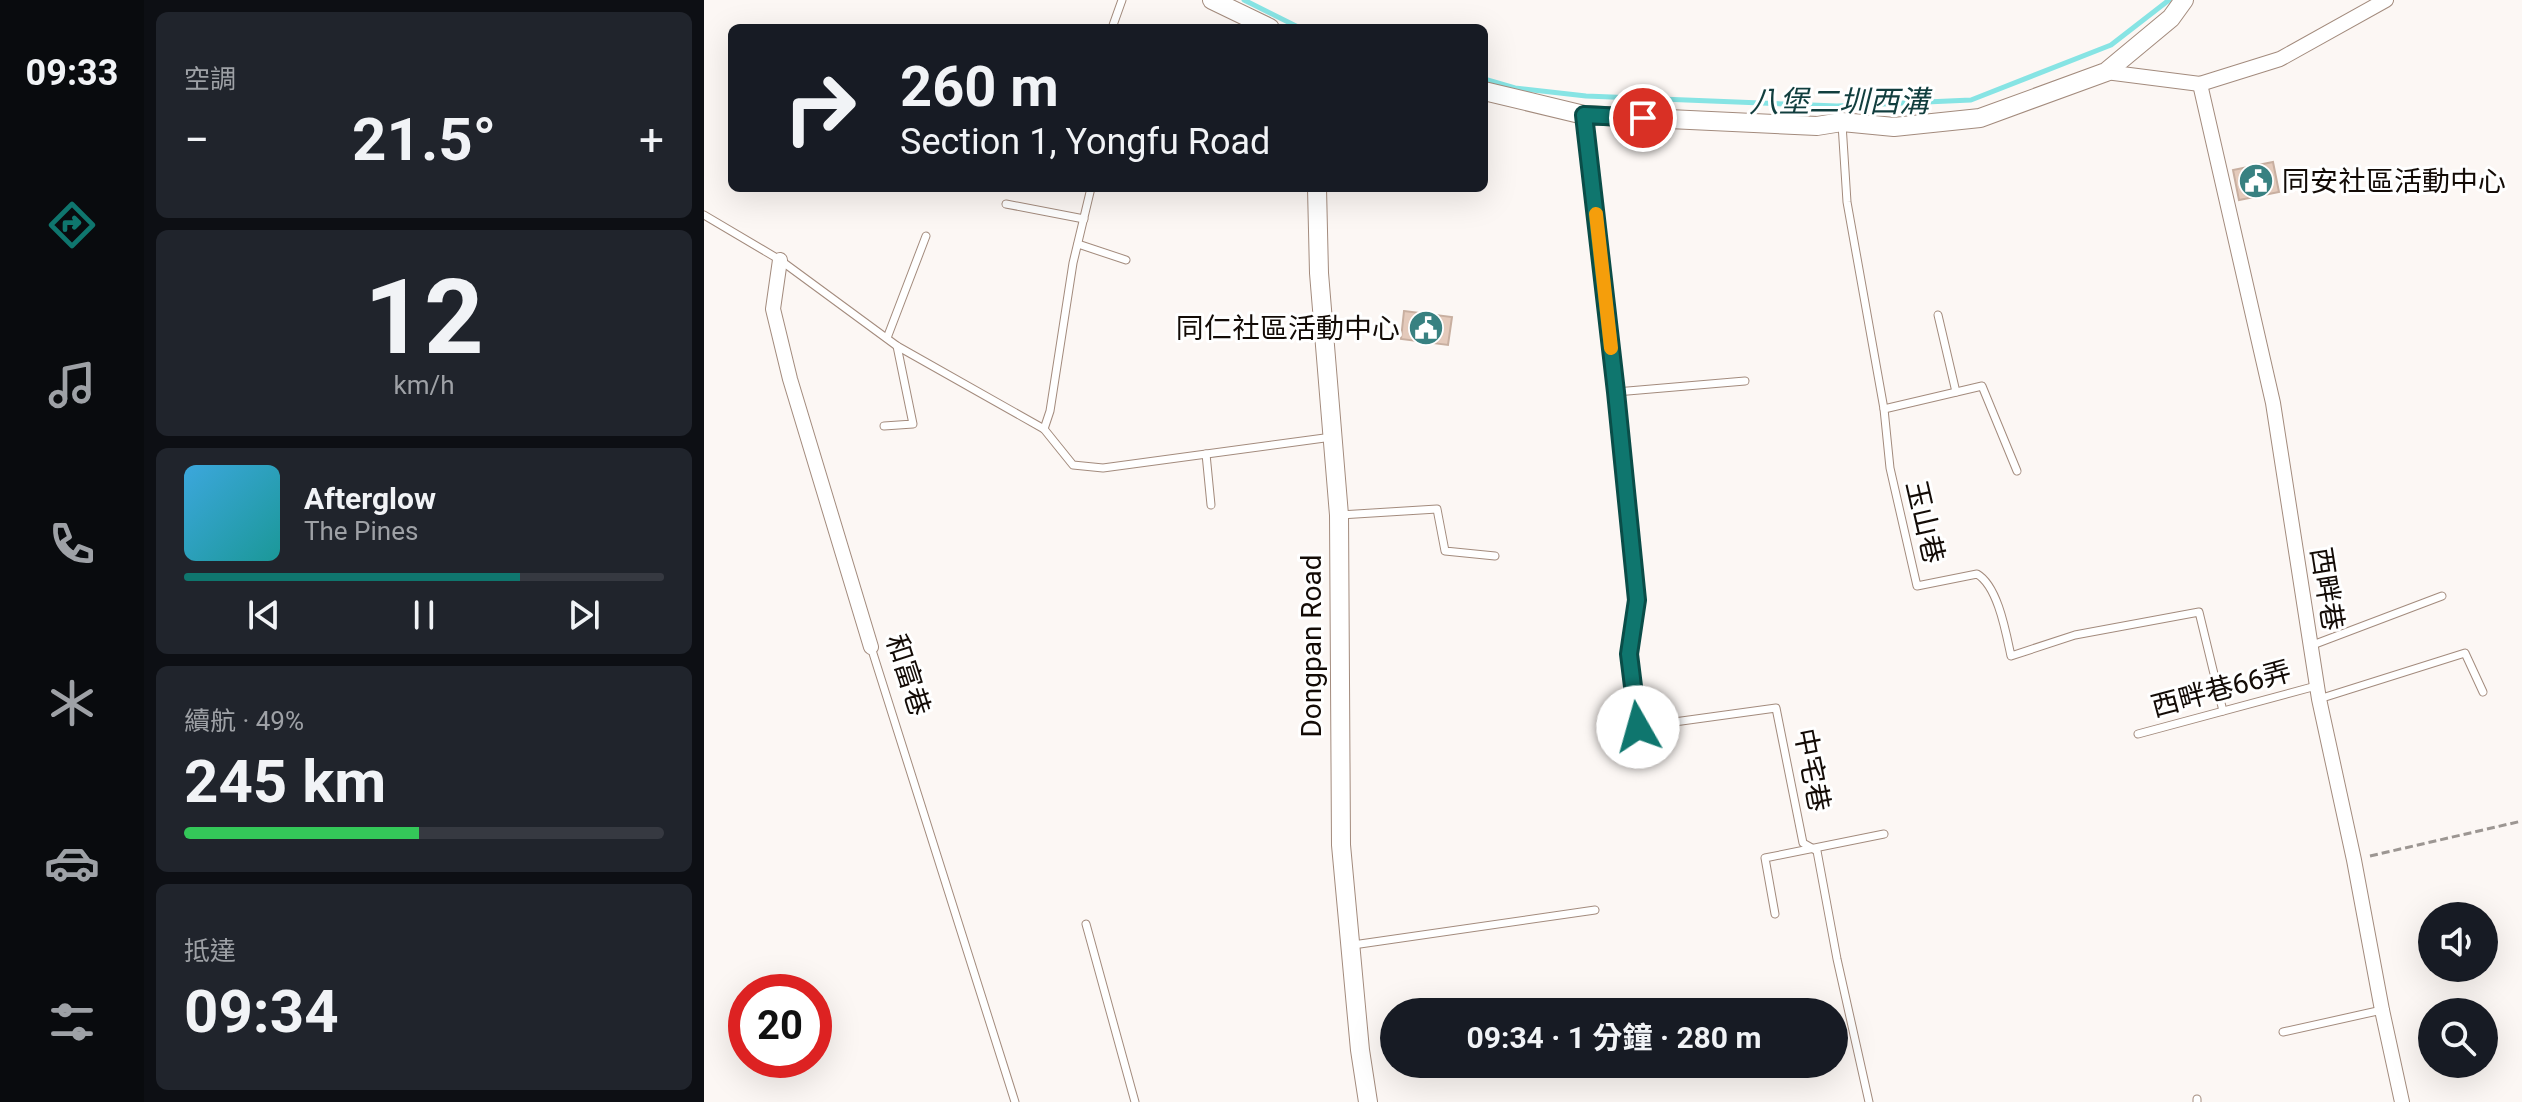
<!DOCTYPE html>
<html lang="zh-TW">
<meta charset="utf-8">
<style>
body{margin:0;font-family:Roboto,"Noto Sans TC",sans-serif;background:#20242c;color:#f1f3f6;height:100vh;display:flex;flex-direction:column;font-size:30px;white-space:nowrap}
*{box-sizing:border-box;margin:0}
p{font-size:26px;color:#9ea1a6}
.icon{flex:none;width:44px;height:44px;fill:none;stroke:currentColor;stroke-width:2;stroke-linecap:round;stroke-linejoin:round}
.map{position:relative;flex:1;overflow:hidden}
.sheet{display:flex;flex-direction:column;gap:12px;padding:12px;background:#0d0f14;width:560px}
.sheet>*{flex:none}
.hud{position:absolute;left:24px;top:24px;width:760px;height:168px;border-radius:12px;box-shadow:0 8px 32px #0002;background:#171b24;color:#f1f3f6;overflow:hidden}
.buttons{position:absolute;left:1714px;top:902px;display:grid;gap:16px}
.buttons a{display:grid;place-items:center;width:80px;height:80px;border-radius:50%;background:#171b24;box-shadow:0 8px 32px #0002;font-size:40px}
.speed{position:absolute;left:24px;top:974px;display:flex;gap:16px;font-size:40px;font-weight:700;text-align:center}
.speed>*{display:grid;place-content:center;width:104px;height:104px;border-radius:50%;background:#171b24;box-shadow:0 8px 32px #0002;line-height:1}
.speed .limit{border:12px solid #d22;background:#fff;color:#111}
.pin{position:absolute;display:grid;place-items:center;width:68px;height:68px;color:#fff;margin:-34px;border:4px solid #fff;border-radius:50%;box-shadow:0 2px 8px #0007}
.me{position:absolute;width:88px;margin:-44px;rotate:353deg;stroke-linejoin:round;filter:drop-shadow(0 0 6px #0008)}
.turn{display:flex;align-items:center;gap:28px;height:168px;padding:0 40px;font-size:36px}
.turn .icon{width:104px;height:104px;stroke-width:2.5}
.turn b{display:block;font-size:56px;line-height:68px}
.big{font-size:60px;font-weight:700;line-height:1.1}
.sheet .card{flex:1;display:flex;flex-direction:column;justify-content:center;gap:12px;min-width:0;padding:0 28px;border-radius:12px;background:#20242c}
.sheet .dial{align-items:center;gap:0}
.dial b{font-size:104px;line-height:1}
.song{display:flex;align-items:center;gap:24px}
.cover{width:96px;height:96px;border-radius:12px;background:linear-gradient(135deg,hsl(200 70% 55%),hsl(180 70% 35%))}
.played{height:8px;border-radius:4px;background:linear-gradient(90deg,#0f766e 70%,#363941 70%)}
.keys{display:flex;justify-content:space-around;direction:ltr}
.heat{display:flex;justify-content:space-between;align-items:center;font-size:44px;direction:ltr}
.charge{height:12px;border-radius:6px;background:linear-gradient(90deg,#34c759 49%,#363941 0)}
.trip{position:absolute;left:676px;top:998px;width:468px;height:80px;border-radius:40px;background:#171b24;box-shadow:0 8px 32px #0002;font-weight:700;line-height:80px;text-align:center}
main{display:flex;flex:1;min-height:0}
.menu{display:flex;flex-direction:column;width:144px;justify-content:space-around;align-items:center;background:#090b0e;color:#9ea1a6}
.menu .icon{width:56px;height:56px}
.menu .current{color:#0f766e}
.menu b{font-size:36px;color:#f1f3f6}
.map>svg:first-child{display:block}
</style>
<main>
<nav class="menu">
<b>09:33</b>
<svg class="icon current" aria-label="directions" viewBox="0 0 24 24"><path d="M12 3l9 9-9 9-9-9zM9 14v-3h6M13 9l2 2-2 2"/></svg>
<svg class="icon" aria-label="music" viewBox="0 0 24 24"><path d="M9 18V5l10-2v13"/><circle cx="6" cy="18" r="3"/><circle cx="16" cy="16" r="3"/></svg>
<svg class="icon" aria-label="phone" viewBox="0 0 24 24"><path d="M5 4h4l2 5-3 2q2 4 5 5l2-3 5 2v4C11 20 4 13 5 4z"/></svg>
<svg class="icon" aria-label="climate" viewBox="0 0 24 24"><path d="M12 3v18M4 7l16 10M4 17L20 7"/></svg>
<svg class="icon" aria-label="car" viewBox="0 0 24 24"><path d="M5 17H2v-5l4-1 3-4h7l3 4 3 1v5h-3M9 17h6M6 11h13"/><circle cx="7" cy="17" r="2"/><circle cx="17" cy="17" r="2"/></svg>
<svg class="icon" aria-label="filters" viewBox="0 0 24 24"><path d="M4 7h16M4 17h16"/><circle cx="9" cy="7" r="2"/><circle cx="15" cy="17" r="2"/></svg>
</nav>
<section class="sheet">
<div class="card"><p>空調</p>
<div class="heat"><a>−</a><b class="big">21.5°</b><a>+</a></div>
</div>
<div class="card dial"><b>12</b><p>km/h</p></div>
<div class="card">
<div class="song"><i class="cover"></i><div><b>Afterglow</b><p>The Pines</p></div></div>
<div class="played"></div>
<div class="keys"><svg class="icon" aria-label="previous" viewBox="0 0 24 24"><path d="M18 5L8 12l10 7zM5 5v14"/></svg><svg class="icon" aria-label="pause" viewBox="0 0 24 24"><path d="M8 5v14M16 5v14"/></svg><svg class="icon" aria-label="next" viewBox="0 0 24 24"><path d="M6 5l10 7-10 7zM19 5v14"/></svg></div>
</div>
<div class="card"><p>續航 · 49%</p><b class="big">245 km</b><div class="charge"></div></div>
<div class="card"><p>抵達</p><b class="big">09:34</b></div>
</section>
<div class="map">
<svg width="1818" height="1102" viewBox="0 0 1818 1102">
<rect width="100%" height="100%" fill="#fcf7f4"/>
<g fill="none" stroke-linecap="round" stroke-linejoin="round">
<g stroke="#87e4e4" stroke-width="5">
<path d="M540,0L596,28"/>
<path d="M780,79L811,88L882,96L1133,106L1267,100L1407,45L1465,0"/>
</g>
</g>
<g fill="#e4cabb" stroke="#c8afa0" stroke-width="2">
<path d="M1569,162L1575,192L1535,200L1529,170Z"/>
<path d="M700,311L748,317L744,345L697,339Z"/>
</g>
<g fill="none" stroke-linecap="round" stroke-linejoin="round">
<g stroke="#a38b7d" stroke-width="9">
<g id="service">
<path d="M408,28L418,0"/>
<path d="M881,117L933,600L925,654L934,727L1072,708L1099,843L1113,851L1133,959L1165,1102"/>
<path d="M1138,124L1143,202L1180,409L1186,468L1213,586L1273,574C1294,586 1302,633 1307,656L1371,635L1495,612L1519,711"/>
<path d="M302,204L380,219"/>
<path d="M0,215L76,260L193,346L340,429L369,465L399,468L628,437"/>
<path d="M374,244L422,260"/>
<path d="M1234,315L1252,392"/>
<path d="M183,338L222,236"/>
<path d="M912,392L1041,381"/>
<path d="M1180,409L1278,386L1313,471"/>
<path d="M180,426L209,424L193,346"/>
<path d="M340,429L346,411L369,263L387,188"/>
<path d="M502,454L507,505"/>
<path d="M636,515L733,509L741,551L791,556"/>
<path d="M1606,646L1738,596"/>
<path d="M167,647L311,1102"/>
<path d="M1615,699L1761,653L1779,692"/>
<path d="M1434,734L1612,686"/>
<path d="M1071,914L1061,858L1180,834"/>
<path d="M382,924L431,1102"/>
<path d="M649,945L891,910"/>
<path d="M1579,1032L1678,1010"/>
<path d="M1493,1099V1102"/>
</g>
</g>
<g stroke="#a38b7d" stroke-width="16">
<g id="minor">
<path d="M1402,72L1496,84L1576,59L1682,0"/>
<path d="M1496,84L1569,403L1615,699L1650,860L1678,1010L1698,1102"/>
<path d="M76,260L69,309L86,379L167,647"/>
</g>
</g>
<g stroke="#a38b7d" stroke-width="20">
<g id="tertiary">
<path d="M508,0L566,28"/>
<path d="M780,91L880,115L1113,126L1138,122L1190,127L1276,118L1402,72L1467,18L1480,0"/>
<path d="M613,188L615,273L635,515L637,845L656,1050L664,1102"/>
</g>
</g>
<path stroke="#9c9692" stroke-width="3" stroke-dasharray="8 4" stroke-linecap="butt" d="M1666,856L1818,821"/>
<use href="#service" stroke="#fff" stroke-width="7"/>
<use href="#minor" stroke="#fff" stroke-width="14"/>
<use href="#tertiary" stroke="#fff" stroke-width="18"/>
</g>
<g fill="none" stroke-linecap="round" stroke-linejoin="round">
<g stroke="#0a4d48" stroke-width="20">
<path id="route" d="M934,727L925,654L933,600L912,392L880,115L939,118"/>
</g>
<use href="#route" stroke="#0f766e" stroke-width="14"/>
<path stroke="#f59e0b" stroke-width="14" d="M892,214L907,348"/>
</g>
<defs>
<g id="civic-disc" transform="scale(1.8)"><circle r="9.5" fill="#388181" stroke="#fff"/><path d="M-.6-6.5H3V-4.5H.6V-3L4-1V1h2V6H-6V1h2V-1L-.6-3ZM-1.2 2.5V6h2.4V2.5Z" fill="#fff"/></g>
</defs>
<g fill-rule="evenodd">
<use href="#civic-disc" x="1552" y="181"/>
<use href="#civic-disc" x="722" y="328"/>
</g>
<g text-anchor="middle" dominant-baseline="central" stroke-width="6" stroke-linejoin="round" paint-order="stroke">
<g font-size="28" fill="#130b06" stroke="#fff" text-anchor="start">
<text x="1578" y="181">同安社區活動中心</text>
<text x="696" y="328" text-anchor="end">同仁社區活動中心</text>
</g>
<g font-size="28" fill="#130b06" stroke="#fff">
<text transform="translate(1221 522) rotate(77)">玉山巷</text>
<text transform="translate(1623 589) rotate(81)">西畔巷</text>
<text transform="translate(607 646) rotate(-90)">Dongpan Road</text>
<text transform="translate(204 675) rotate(72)">和富巷</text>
<text transform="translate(1517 689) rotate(-15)">西畔巷66弄</text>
<text transform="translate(1108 770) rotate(79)">中宅巷</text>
</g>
<g font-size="30" font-style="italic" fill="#113e3e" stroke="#fff">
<text x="1135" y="101">八堡二圳西溝</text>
</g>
</g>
</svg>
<div class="buttons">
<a><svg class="icon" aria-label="sound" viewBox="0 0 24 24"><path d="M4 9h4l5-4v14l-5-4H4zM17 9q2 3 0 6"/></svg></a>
<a><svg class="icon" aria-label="search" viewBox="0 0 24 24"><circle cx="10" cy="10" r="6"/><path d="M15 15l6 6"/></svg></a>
</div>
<div class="speed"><div class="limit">20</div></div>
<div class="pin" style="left:939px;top:118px;background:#d93025"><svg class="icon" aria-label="arrive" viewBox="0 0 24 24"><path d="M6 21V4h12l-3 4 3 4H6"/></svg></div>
<svg class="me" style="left:934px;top:727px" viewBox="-20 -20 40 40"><circle r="19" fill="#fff"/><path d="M0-13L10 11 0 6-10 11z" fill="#0f766e"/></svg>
<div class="trip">09:34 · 1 分鐘 · 280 m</div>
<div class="hud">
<div class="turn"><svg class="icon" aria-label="right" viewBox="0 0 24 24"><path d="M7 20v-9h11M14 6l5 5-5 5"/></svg><div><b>260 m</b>Section 1, Yongfu Road</div></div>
</div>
</div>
</main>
